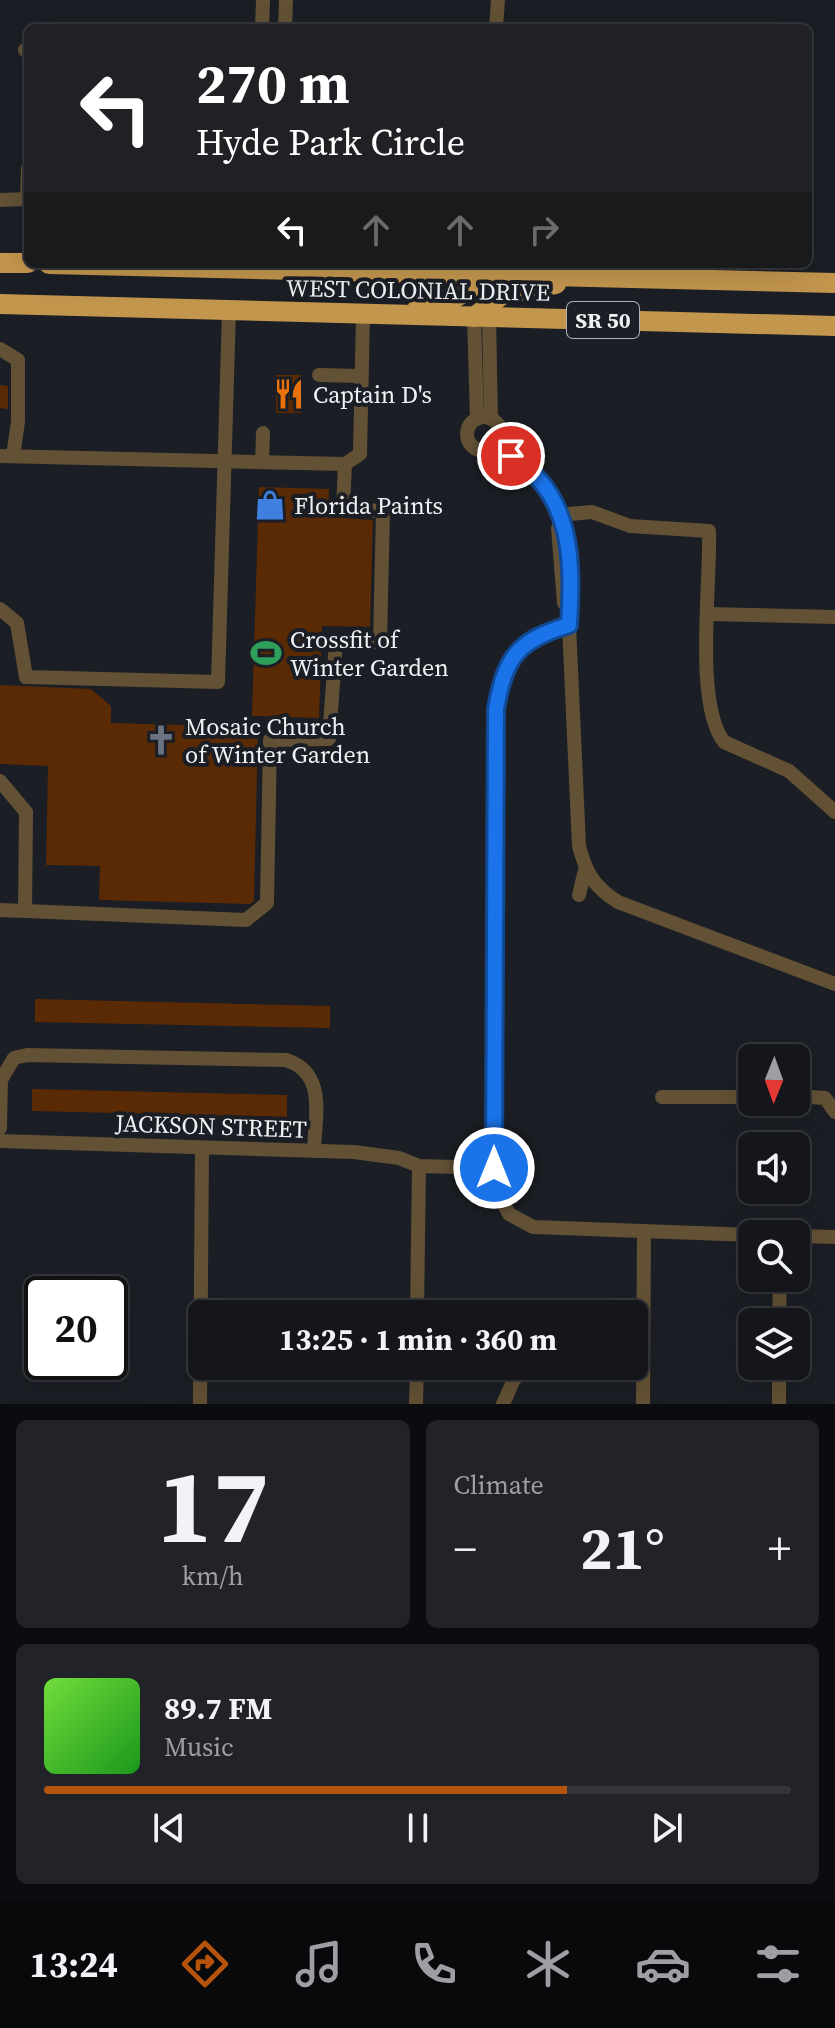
<!DOCTYPE html>
<meta charset="utf-8">
<style>
body{margin:0;font-family:"Source Serif 4",serif;background:#212328;color:#f1f3f6;height:100vh;display:flex;flex-direction:column;font-size:30px;white-space:nowrap}
*{box-sizing:border-box;margin:0}
p{font-size:26px;color:#9d9fa3}
.icon{flex:none;width:44px;height:44px;fill:none;stroke:currentColor;stroke-width:2;stroke-linecap:round;stroke-linejoin:round}
.map{position:relative;height:1404px;overflow:hidden}
.details{display:flex;flex-direction:column;gap:16px;padding:16px;background:#0b0c0f;flex:1}
.details>*{flex:none}
.guide{position:absolute;left:24px;top:24px;width:788px;height:244px;border-radius:12px;box-shadow:0 8px 32px #0002,0 0 0 2px #33353a;background:#202124;color:#fff;overflow:hidden}
.needle{width:52px;rotate:181deg}
.fabs{position:absolute;left:738px;top:1044px;display:grid;gap:16px}
.fabs a{display:grid;place-items:center;width:72px;height:72px;border-radius:12px;background:#14161b;box-shadow:0 8px 32px #0002,0 0 0 2px #33353a;font-size:40px}
.speed{position:absolute;left:24px;top:1276px;display:flex;gap:16px;font-size:40px;font-weight:700;text-align:center}
.speed>*{display:grid;place-content:center;width:104px;height:104px;border-radius:50%;background:#14161b;box-shadow:0 8px 32px #0002,0 0 0 2px #33353a;line-height:1}
.speed .limit{border:4px solid #111;border-radius:12px;background:#fff;color:#111}
.pin{position:absolute;display:grid;place-items:center;width:68px;height:68px;color:#fff;margin:-34px;border:4px solid #fff;border-radius:50%;box-shadow:0 2px 8px #0007}
.me{position:absolute;width:88px;margin:-44px;rotate:0deg;stroke-linejoin:round;filter:drop-shadow(0 0 6px #0008)}
.turn{display:flex;align-items:center;gap:28px;height:168px;padding:0 40px;font-size:36px}
.turn .icon{width:104px;height:104px;stroke-width:2.5}
.turn b{display:block;font-size:56px;line-height:68px}
.lanes{display:flex;align-items:center;height:76px;padding:0 40px;background:#0003;justify-content:center;gap:40px;direction:ltr}
.lanes .off{opacity:.35}
.big{font-size:60px;font-weight:700;line-height:1.1}
.details .tile{flex:1;display:flex;flex-direction:column;justify-content:center;gap:12px;min-width:0;padding:0 28px;border-radius:12px;background:#212328}
.details .dial{align-items:center;gap:0}
.dial b{font-size:104px;line-height:1}
.song{display:flex;align-items:center;gap:24px}
.cover{width:96px;height:96px;border-radius:12px;background:linear-gradient(135deg,hsl(100 70% 55%),hsl(120 70% 35%))}
.played{height:8px;border-radius:4px;background:linear-gradient(90deg,#b45309 70%,#33353a 70%)}
.keys{display:flex;justify-content:space-around;direction:ltr}
.heat{display:flex;justify-content:space-between;align-items:center;font-size:44px;direction:ltr}
.details .tiles{flex:1;display:grid;gap:16px;grid-template-columns:1fr 1fr}
.tile:last-child{grid-column:span 2}
.trip{position:absolute;left:188px;top:1300px;width:460px;height:80px;border-radius:12px;background:#14161b;box-shadow:0 8px 32px #0002,0 0 0 2px #33353a;font-weight:700;line-height:80px;text-align:center}
.tabs{display:flex;height:128px;justify-content:space-around;align-items:center;background:#08090b;color:#9d9fa3}
.tabs .icon{width:56px;height:56px}
.tabs .selected{color:#b45309}
.tabs b{font-size:36px;color:#f1f3f6}
.map>svg:first-child{display:block}
</style>
<div class="map">
<svg width="835" height="1404" viewBox="0 0 835 1404">
<rect width="100%" height="100%" fill="#1b1e24"/>
<g fill="#5a2a05">
<path d="M276,375H302L301,413H276Z"/>
<path d="M0,385L8,386V409L0,408Z"/>
<path d="M259,487L329,489L328,517L373,520L370,627L322,626L319,718L252,716Z"/>
<path d="M0,685L91,689L111,706V723L258,727L254,901L250,904L99,900L100,866L46,865L48,766L0,764Z"/>
<path d="M35,999L330,1006V1028L35,1022Z"/>
<path d="M32,1089L287,1095V1117L32,1111Z"/>
</g>
<g fill="none" stroke-linecap="round" stroke-linejoin="round">
<g stroke="#625135" stroke-width="14">
<path d="M262,28L263,0"/>
<path d="M285,28L286,0"/>
<path d="M496,28L498,0"/>
<path d="M25,50H28"/>
<path d="M27,199L28,168"/>
<path d="M0,200L28,199"/>
<path d="M474,317L477,419"/>
<path d="M489,318L491,419"/>
<path d="M0,349L18,360V422L13,456"/>
<path d="M319,375L361,376"/>
<circle cx="484" cy="434" r="17"/>
<path d="M496,447L525,465L546,487L572,554L569,625L579,846C586,873 594,887 618,902L835,984"/>
<path d="M0,456L345,464L360,454L363,314"/>
<path d="M262,462L263,433"/>
<path d="M558,515L592,512L630,526L709,531C711,583 694,703 724,742L789,771L835,812"/>
<path d="M558,528L564,603"/>
<path d="M0,609L17,623L26,677L218,682L229,311"/>
<path d="M707,614L835,617"/>
<path d="M569,625C518,640 505,657 496,709L497,1191L509,1214L533,1227L752,1235"/>
<path d="M0,781L26,812L25,911"/>
<path d="M579,895L585,870"/>
<path d="M0,910L246,920L267,903L270,740L329,739L336,642H380L383,511L343,509L345,464"/>
<path d="M796,1096L825,1098L835,1112"/>
<path d="M662,1097H752"/>
<path d="M0,1128L1,1080L14,1058L27,1055L286,1060C327,1073 315,1116 314,1151"/>
<path d="M0,1141L354,1152L399,1158L419,1166L494,1168"/>
<path d="M796,1236L835,1237"/>
<path d="M417,1314L419,1166"/>
<path d="M779,1322L780,1278"/>
<path d="M200,1404L202,1148"/>
<path d="M416,1404L417,1366"/>
<path d="M503,1404L515,1377L534,1372L643,1374"/>
<path d="M643,1404L644,1233"/>
<path d="M779,1404V1366"/>
</g>
<g stroke="#c3964e" stroke-width="20">
<path d="M0,263H28"/>
<path d="M49,264L835,283"/>
<path d="M0,304L835,326"/>
<path d="M418,307C447,302 465,298 485,275"/>
<path d="M474,317L502,295L556,284"/>
</g>
</g>
<g fill="none" stroke-linecap="round" stroke-linejoin="round">
<g stroke="#114b97" stroke-width="20">
<path id="route" d="M494,1168L496,709C505,657 518,640 569,625C573,560 573,494 511,456"/>
</g>
<use href="#route" stroke="#1a73e8" stroke-width="14"/>
</g>
<defs>
<g id="restaurant-bare" transform="scale(2.4)"><path d="M-5-6h1v4h1v-4h1v4h1v-4h1v5L-1.5 .5V6h-2V.5L-5-1ZM5-6V6H3V1.5H1.5Q1.5-4 5-6Z" fill="#e8710a" stroke="#1b1e24" stroke-width="2.5" paint-order="stroke"/></g>
<g id="shop-bare" transform="scale(2.4)"><path d="M-5-2.5h2.3a2.7 3.5 0 0 1 5.4 0H5L5.5 6h-11ZM-1.5-2.5h3a1.5 2.3 0 0 0-3 0Z" fill="#3f7fe0" stroke="#1b1e24" stroke-width="2.5" paint-order="stroke"/></g>
<g id="stadium-bare" transform="scale(2.4)"><path d="M0-5a6.5 5 0 1 0 0 10a6.5 5 0 1 0 0-10ZM-3.5-1.8h7v3.6h-7Z" fill="#2e9e5b" stroke="#1b1e24" stroke-width="2.5" paint-order="stroke"/></g>
<g id="church-bare" transform="scale(2.4)"><path d="M-1.2-6h2.4v3.5h3.3v2.4h-3.3V6h-2.4V-.1h-3.3v-2.4h3.3Z" fill="#6b7280" stroke="#1b1e24" stroke-width="2.5" paint-order="stroke"/></g>
</defs>
<g fill-rule="evenodd">
<use href="#restaurant-bare" x="289" y="394"/>
<use href="#shop-bare" x="270" y="505"/>
<use href="#stadium-bare" x="266" y="653"/>
<use href="#church-bare" x="161" y="740"/>
</g>
<g text-anchor="middle" dominant-baseline="central" stroke-width="8" stroke-linejoin="round" paint-order="stroke">
<rect fill="#1b1e24" stroke="#afb2b6" stroke-width="2" x="567" y="302" width="72" height="36" rx="6"/>
<g font-size="22" font-weight="bold" fill="#eef1f5">
<text x="603" y="320">SR 50</text>
</g>
<g font-size="24" fill="#eef1f5" stroke="#1b1e24">
<text transform="translate(418 290) rotate(1)">WEST COLONIAL DRIVE</text>
<text transform="translate(211 1126) rotate(2)">JACKSON STREET</text>
</g>
<g font-size="24" fill="#eef1f5" stroke="#1b1e24" text-anchor="start">
<text x="313" y="394">Captain D's</text>
<text x="294" y="505">Florida Paints</text>
<text x="290" y="639">Crossfit of<tspan x="290" dy="28">Winter Garden</tspan></text>
<text x="185" y="726">Mosaic Church<tspan x="185" dy="28">of Winter Garden</tspan></text>
</g>
</g>
</svg>
<div class="fabs">
<a><svg class="needle" viewBox="-14 -14 28 28"><path d="M0-13l5 13h-10z" fill="#e53935"/><path d="M0 13l5-13h-10z" fill="#9d9fa3"/></svg></a>
<a><svg class="icon" aria-label="sound" viewBox="0 0 24 24"><path d="M4 9h4l5-4v14l-5-4H4zM17 9q2 3 0 6"/></svg></a>
<a><svg class="icon" aria-label="search" viewBox="0 0 24 24"><circle cx="10" cy="10" r="6"/><path d="M15 15l6 6"/></svg></a>
<a><svg class="icon" aria-label="layers" viewBox="0 0 24 24"><path d="M12 4l9 5-9 5-9-5zM3 14l9 5 9-5"/></svg></a>
</div>
<div class="speed"><div class="limit">20</div></div>
<div class="pin" style="left:511px;top:456px;background:#d93025"><svg class="icon" aria-label="arrive" viewBox="0 0 24 24"><path d="M6 21V4h12l-3 4 3 4H6"/></svg></div>
<svg class="me" style="left:494px;top:1168px" viewBox="-20 -20 40 40"><circle r="17" fill="#1a73e8" stroke="#fff" stroke-width="3"/><path d="M0-11L8 9 0 5-8 9z" fill="#fff"/></svg>
<div class="trip">13:25 · 1 min · 360 m</div>
<div class="guide">
<div class="turn"><svg class="icon" aria-label="left" viewBox="0 0 24 24"><path d="M17 20v-9H6M10 6l-5 5 5 5"/></svg><div><b>270 m</b>Hyde Park Circle</div></div>
<div class="lanes"><svg class="icon" aria-label="left" viewBox="0 0 24 24"><path d="M17 20v-9H6M10 6l-5 5 5 5"/></svg><svg class="icon off" aria-label="ahead" viewBox="0 0 24 24"><path d="M12 20V5M6 11l6-6 6 6"/></svg><svg class="icon off" aria-label="ahead" viewBox="0 0 24 24"><path d="M12 20V5M6 11l6-6 6 6"/></svg><svg class="icon off" aria-label="right" viewBox="0 0 24 24"><path d="M7 20v-9h11M14 6l5 5-5 5"/></svg></div>
</div>
</div>
<section class="details">
<div class="tiles">
<div class="tile dial"><b>17</b><p>km/h</p></div>
<div class="tile"><p>Climate</p>
<div class="heat"><a>−</a><b class="big">21°</b><a>+</a></div>
</div>
<div class="tile">
<div class="song"><i class="cover"></i><div><b>89.7 FM</b><p>Music</p></div></div>
<div class="played"></div>
<div class="keys"><svg class="icon" aria-label="previous" viewBox="0 0 24 24"><path d="M18 5L8 12l10 7zM5 5v14"/></svg><svg class="icon" aria-label="pause" viewBox="0 0 24 24"><path d="M8 5v14M16 5v14"/></svg><svg class="icon" aria-label="next" viewBox="0 0 24 24"><path d="M6 5l10 7-10 7zM19 5v14"/></svg></div>
</div>
</div>
</section>
<nav class="tabs">
<b>13:24</b>
<svg class="icon selected" aria-label="directions" viewBox="0 0 24 24"><path d="M12 3l9 9-9 9-9-9zM9 14v-3h6M13 9l2 2-2 2"/></svg>
<svg class="icon" aria-label="music" viewBox="0 0 24 24"><path d="M9 18V5l10-2v13"/><circle cx="6" cy="18" r="3"/><circle cx="16" cy="16" r="3"/></svg>
<svg class="icon" aria-label="phone" viewBox="0 0 24 24"><path d="M5 4h4l2 5-3 2q2 4 5 5l2-3 5 2v4C11 20 4 13 5 4z"/></svg>
<svg class="icon" aria-label="climate" viewBox="0 0 24 24"><path d="M12 3v18M4 7l16 10M4 17L20 7"/></svg>
<svg class="icon" aria-label="car" viewBox="0 0 24 24"><path d="M5 17H2v-5l4-1 3-4h7l3 4 3 1v5h-3M9 17h6M6 11h13"/><circle cx="7" cy="17" r="2"/><circle cx="17" cy="17" r="2"/></svg>
<svg class="icon" aria-label="filters" viewBox="0 0 24 24"><path d="M4 7h16M4 17h16"/><circle cx="9" cy="7" r="2"/><circle cx="15" cy="17" r="2"/></svg>
</nav>
